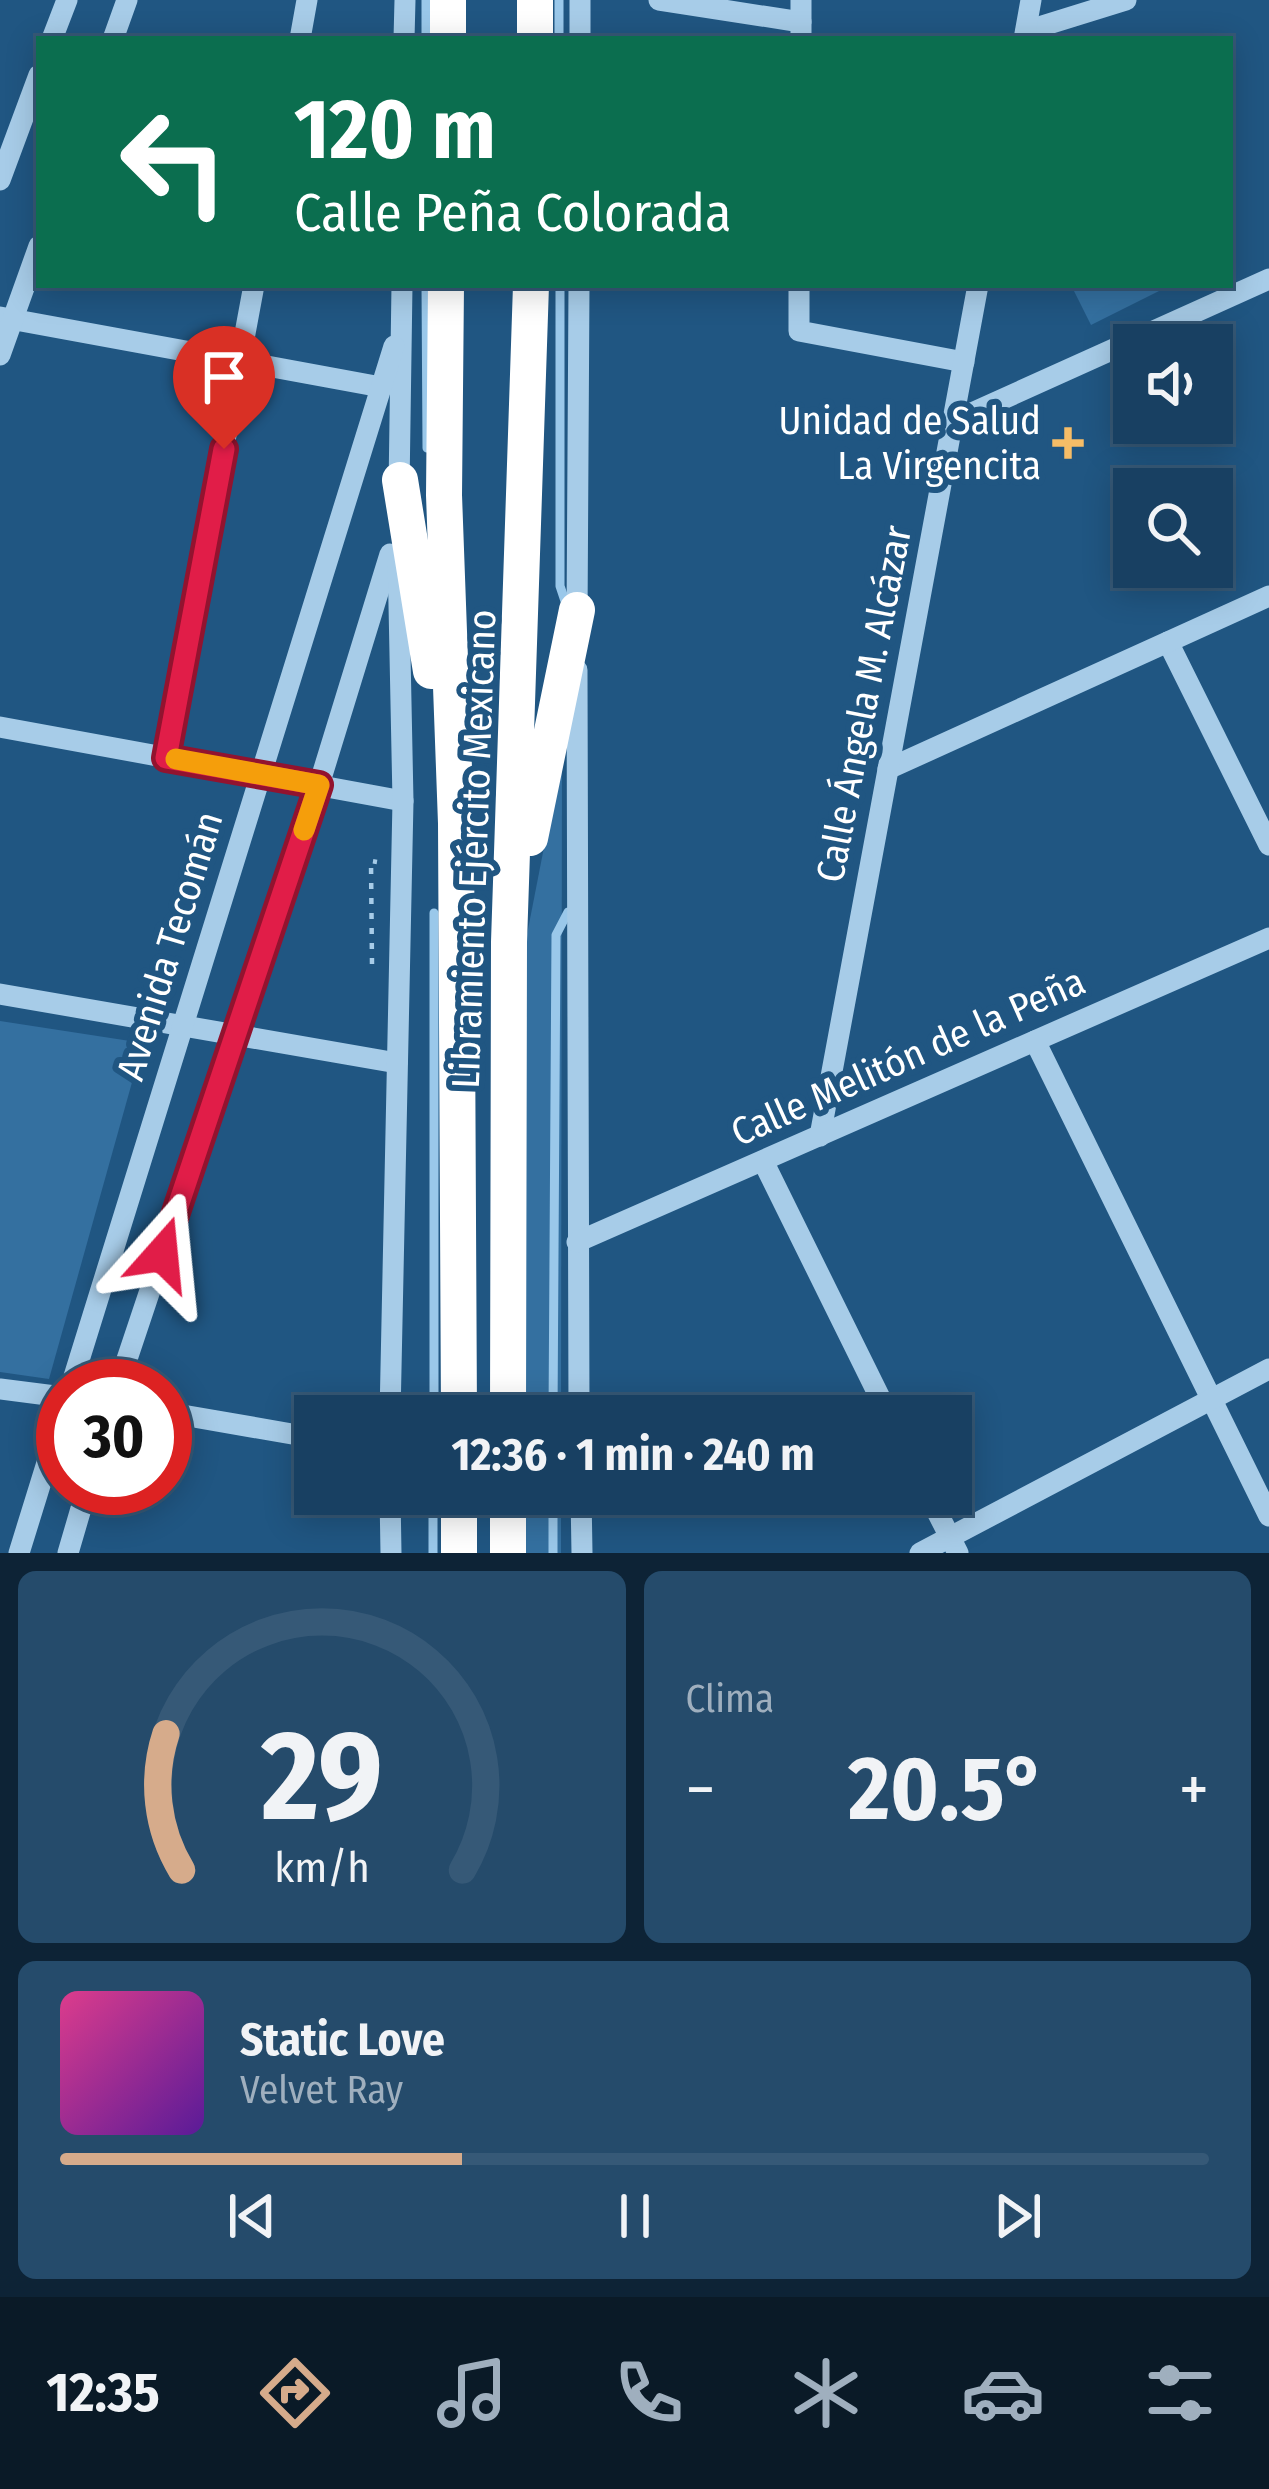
<!DOCTYPE html>
<html lang="es">
<meta charset="utf-8">
<style>
body{margin:0;font-family:"Fira Sans Condensed",sans-serif;background:#254b6b;color:#f1f3f6;height:100vh;display:flex;flex-direction:column;font-size:45px;white-space:nowrap}
*{box-sizing:border-box;margin:0}
p{font-size:39px;color:#9fafbe}
.icon{flex:none;width:66px;height:66px;fill:none;stroke:currentColor;stroke-width:2;stroke-linecap:round;stroke-linejoin:round}
.map{position:relative;height:1553px;overflow:hidden}
.drawer{display:flex;flex-direction:column;gap:18px;padding:18px;background:#0d2336;flex:1}
.drawer>*{flex:none}
.banner{position:absolute;left:36px;top:36px;width:1197px;height:252px;border-radius:0px;box-shadow:0 6px 30px #0003,0 0 0 3px #365977;background:#0b6e4f;color:#fff;overflow:hidden}
.fabs{position:absolute;left:1113px;top:324px;display:grid;gap:24px}
.fabs a{display:grid;place-items:center;width:120px;height:120px;border-radius:0px;background:#184062;box-shadow:0 6px 30px #0003,0 0 0 3px #365977;font-size:60px}
.speed{position:absolute;left:36px;top:1359px;display:flex;gap:24px;font-size:60px;font-weight:700;text-align:center}
.speed>*{display:grid;place-content:center;width:156px;height:156px;border-radius:50%;background:#184062;box-shadow:0 6px 30px #0003,0 0 0 3px #365977;line-height:1}
.speed .limit{border:18px solid #d22;background:#fff;color:#111}
.pin{position:absolute;display:grid;place-items:center;width:102px;height:102px;color:#fff;margin:-123px -51px;border-radius:50% 50% 50% 0;rotate:-45deg;box-shadow:0 0 12px #0007}
.pin .icon{rotate:45deg}
.me{position:absolute;width:132px;margin:-66px;rotate:18deg;stroke-linejoin:round;filter:drop-shadow(0 0 9px #0008)}
.turn{display:flex;align-items:center;gap:42px;height:252px;padding:0 60px;font-size:54px}
.turn .icon{width:156px;height:156px;stroke-width:2.5}
.turn b{display:block;font-size:84px;line-height:102px}
.big{font-size:90px;font-weight:700;line-height:1.1}
.drawer .widget{flex:1;display:flex;flex-direction:column;justify-content:center;gap:18px;min-width:0;padding:0 42px;border-radius:18px;background:#254b6b}
.drawer .dial{align-items:center;gap:0}
.dial svg{height:312px;overflow:visible;fill:none;stroke:#365977;stroke-width:7;stroke-linecap:round;text-anchor:middle}
.dial text{fill:#f1f3f6;stroke:none}
.song{display:flex;align-items:center;gap:36px}
.cover{width:144px;height:144px;border-radius:18px;background:linear-gradient(135deg,hsl(330 70% 55%),hsl(270 70% 35%))}
.played{height:12px;border-radius:6px;background:linear-gradient(90deg,#d6ab8b 35%,#365977 35%)}
.keys{display:flex;justify-content:space-around;direction:ltr}
.heat{display:flex;justify-content:space-between;align-items:center;font-size:66px;direction:ltr}
.drawer .tiles{flex:1;display:grid;gap:18px;grid-template-columns:1fr 1fr}
.widget:last-child{grid-column:span 2}
.trip{position:absolute;left:294px;top:1395px;width:678px;height:120px;border-radius:0px;background:#184062;box-shadow:0 6px 30px #0003,0 0 0 3px #365977;font-weight:700;line-height:120px;text-align:center}
.tab-bar{display:flex;height:192px;justify-content:space-around;align-items:center;background:#0a1a27;color:#9fafbe}
.tab-bar .icon{width:84px;height:84px}
.tab-bar .selected{color:#d6ab8b}
.tab-bar b{font-size:54px;color:#f1f3f6}
.map>svg:first-child{display:block}
</style>
<div class="map">
<svg width="1269" height="1553" viewBox="0 0 1269 1553">
<rect width="100%" height="100%" fill="#205682"/>
<g fill="#3470a0">
<path d="M1071,285H1161L1163,289L1091,325Z"/>
<path d="M562,755L561,1416H525L523,955Z"/>
<path d="M0,1021L143,1043L49,1379L0,1372Z"/>
<rect x="526" y="1494" width="35" height="59"/>
</g>
<g fill="none" stroke-linecap="round" stroke-linejoin="round">
<g stroke="#9ac8ea" stroke-width="9">
<path d="M426,0V39"/>
<path d="M559,0V39"/>
<path d="M426,285L427,448"/>
<path d="M560,285V586L567,607"/>
<path d="M434,1416V913"/>
<path d="M553,1416L556,935L568,912"/>
<path d="M433,1553V1494"/>
<path d="M553,1553V1494"/>
</g>
<path stroke="#a7cce8" stroke-width="4.5" stroke-dasharray="6 9" stroke-linecap="butt" d="M372,964L371,861L377,862"/>
<g stroke="#a7cce8" stroke-width="21">
<path d="M659,0L801,22"/>
<path d="M1026,31L1126,0"/>
<path d="M52,39L67,0"/>
<path d="M113,39L127,0"/>
<path d="M300,39L307,0"/>
<path d="M404,39L405,0"/>
<path d="M580,39V0"/>
<path d="M801,39V0"/>
<path d="M1024,39L1031,0"/>
<path d="M0,180L39,75"/>
<path d="M799,285V331L964,362"/>
<path d="M0,317L381,387"/>
<path d="M0,355L39,246"/>
<path d="M954,421L1269,279"/>
<path d="M399,488L402,285"/>
<path d="M577,620L579,285"/>
<path d="M1168,642L1269,845"/>
<path d="M577,670L579,1416"/>
<path d="M0,727L403,801"/>
<path d="M166,758L254,285"/>
<path d="M888,769L1269,596"/>
<path d="M0,994L397,1063"/>
<path d="M1035,1041L1269,1516"/>
<path d="M820,1136L978,285"/>
<path d="M763,1161L889,1416"/>
<path d="M577,1242L1269,938"/>
<path d="M71,1386L394,346"/>
<path d="M118,1386L319,785L390,554"/>
<path d="M0,1389L63,1397"/>
<path d="M165,1412L315,1438"/>
<path d="M390,1416L403,801L398,556"/>
<path d="M390,1494L391,1553"/>
<path d="M581,1494L582,1553"/>
<path d="M928,1494L958,1553"/>
<path d="M19,1553L63,1411"/>
<path d="M68,1553L87,1488"/>
<path d="M920,1553L1269,1369"/>
</g>
<g stroke="#fff" stroke-width="36">
<path d="M535,0V39"/>
<path d="M448,39V0"/>
<path d="M446,285L444,495L456,823L459,1416"/>
<path d="M400,480L431,671"/>
<path d="M530,838L577,610"/>
<path d="M508,1416L509,942L531,285"/>
<path d="M459,1494V1553"/>
<path d="M508,1553V1494"/>
</g>
</g>
<g fill="none" stroke-linecap="round" stroke-linejoin="round">
<g stroke="#92132f" stroke-width="30">
<path id="route" d="M162,1254L319,785L166,758L224,449"/>
</g>
<use href="#route" stroke="#e11d48" stroke-width="21"/>
<path stroke="#f59e0b" stroke-width="21" d="M176,759L319,785L304,830"/>
</g>
<path fill="#f6bd67" stroke="#205682" stroke-width="4.5" d="M1062 425h12v12h12v12h-12v12h-12v-12h-12v-12h12z"/>
<g text-anchor="middle" dominant-baseline="central" stroke-width="12" stroke-linejoin="round" paint-order="stroke">
<g font-size="39" fill="#fff" stroke="#205682" text-anchor="end">
<text x="1041" y="421">Unidad de Salud<tspan x="1041" dy="45">La Virgencita</tspan></text>
</g>
<g font-size="39" fill="#fff" stroke="#205682">
<text transform="translate(864 704) rotate(-79)">Calle Ángela M. Alcázar</text>
<text transform="translate(474 849) rotate(-88)">Libramiento Ejército Mexicano</text>
<text transform="translate(170 946) rotate(-73)">Avenida Tecomán</text>
<text transform="translate(908 1057) rotate(-24)">Calle Melitón de la Peña</text>
</g>
</g>
</svg>
<div class="fabs">
<a><svg class="icon" aria-label="sound" viewBox="0 0 24 24"><path d="M4 9h4l5-4v14l-5-4H4zM17 9q2 3 0 6"/></svg></a>
<a><svg class="icon" aria-label="search" viewBox="0 0 24 24"><circle cx="10" cy="10" r="6"/><path d="M15 15l6 6"/></svg></a>
</div>
<div class="speed"><div class="limit">30</div></div>
<div class="pin" style="left:224px;top:449px;background:#d93025"><svg class="icon" aria-label="arrive" viewBox="0 0 24 24"><path d="M6 21V4h12l-3 4 3 4H6"/></svg></div>
<svg class="me" style="left:162px;top:1254px" viewBox="-20 -20 40 40"><path d="M0-17L14 15 0 8-14 15z" fill="#e11d48" stroke="#fff" stroke-width="4"/></svg>
<div class="trip">12:36 · 1 min · 240 m</div>
<div class="banner">
<div class="turn"><svg class="icon" aria-label="left" viewBox="0 0 24 24"><path d="M17 20v-9H6M10 6l-5 5 5 5"/></svg><div><b>120 m</b>Calle Peña Colorada</div></div>
</div>
</div>
<section class="drawer">
<div class="tiles">
<div class="widget dial"><svg viewBox="0 0 100 80">
<path d="M14 69A42 42 0 1 1 86 69"/>
<path d="M14 69A42 42 0 0 1 10 34" stroke="#d6ab8b"/>
<text x="50" y="56" font-size="32" font-weight="700">29</text>
<text x="50" y="72" font-size="11">km/h</text>
</svg></div>
<div class="widget"><p>Clima</p>
<div class="heat"><a>−</a><b class="big">20.5°</b><a>+</a></div>
</div>
<div class="widget">
<div class="song"><i class="cover"></i><div><b>Static Love</b><p>Velvet Ray</p></div></div>
<div class="played"></div>
<div class="keys"><svg class="icon" aria-label="previous" viewBox="0 0 24 24"><path d="M18 5L8 12l10 7zM5 5v14"/></svg><svg class="icon" aria-label="pause" viewBox="0 0 24 24"><path d="M8 5v14M16 5v14"/></svg><svg class="icon" aria-label="next" viewBox="0 0 24 24"><path d="M6 5l10 7-10 7zM19 5v14"/></svg></div>
</div>
</div>
</section>
<nav class="tab-bar">
<b>12:35</b>
<svg class="icon selected" aria-label="directions" viewBox="0 0 24 24"><path d="M12 3l9 9-9 9-9-9zM9 14v-3h6M13 9l2 2-2 2"/></svg>
<svg class="icon" aria-label="music" viewBox="0 0 24 24"><path d="M9 18V5l10-2v13"/><circle cx="6" cy="18" r="3"/><circle cx="16" cy="16" r="3"/></svg>
<svg class="icon" aria-label="phone" viewBox="0 0 24 24"><path d="M5 4h4l2 5-3 2q2 4 5 5l2-3 5 2v4C11 20 4 13 5 4z"/></svg>
<svg class="icon" aria-label="climate" viewBox="0 0 24 24"><path d="M12 3v18M4 7l16 10M4 17L20 7"/></svg>
<svg class="icon" aria-label="car" viewBox="0 0 24 24"><path d="M5 17H2v-5l4-1 3-4h7l3 4 3 1v5h-3M9 17h6M6 11h13"/><circle cx="7" cy="17" r="2"/><circle cx="17" cy="17" r="2"/></svg>
<svg class="icon" aria-label="filters" viewBox="0 0 24 24"><path d="M4 7h16M4 17h16"/><circle cx="9" cy="7" r="2"/><circle cx="15" cy="17" r="2"/></svg>
</nav>
